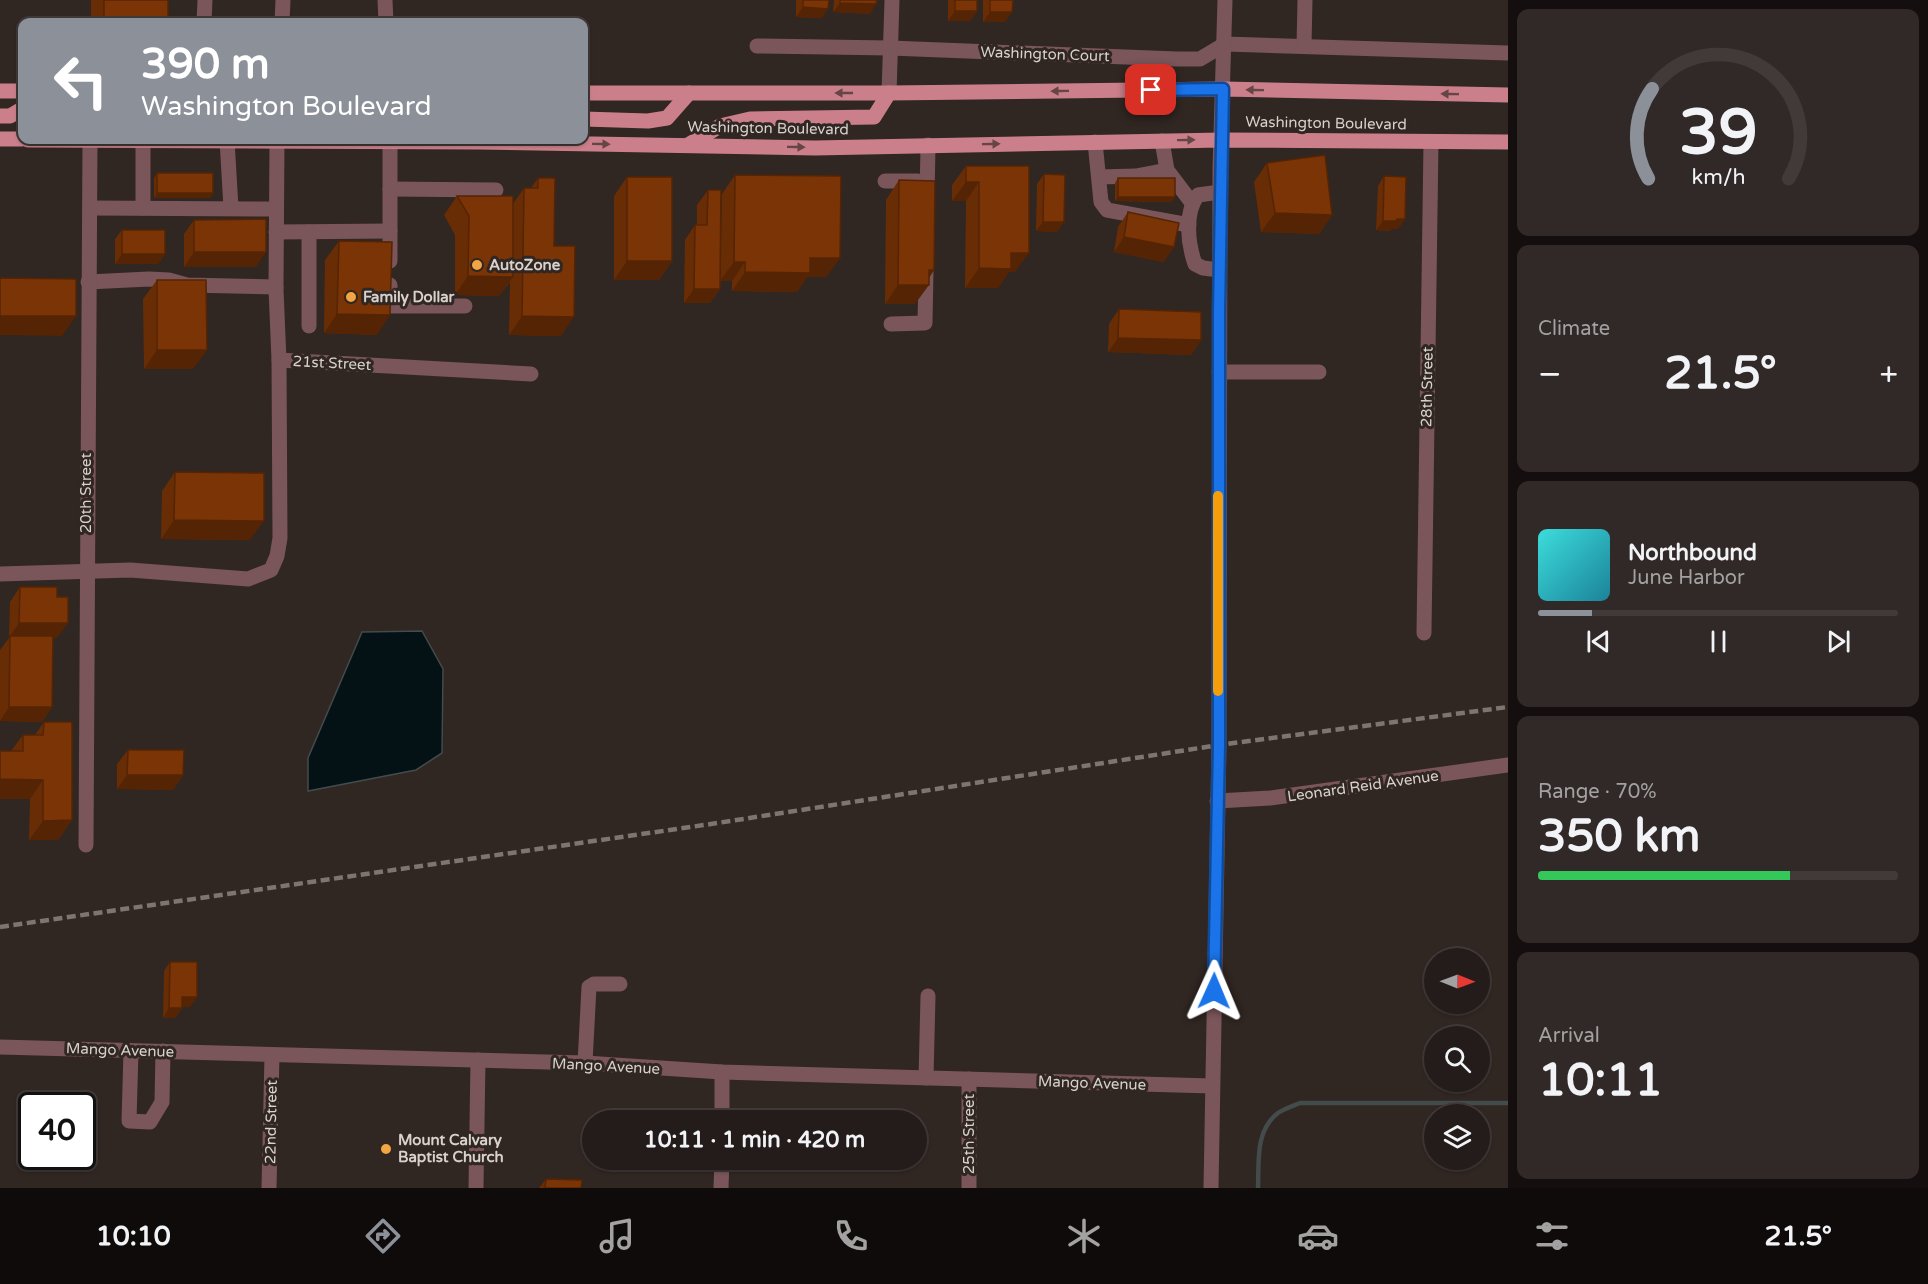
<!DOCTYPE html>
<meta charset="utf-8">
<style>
body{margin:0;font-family:"Varela Round",sans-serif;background:#302927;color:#f1f3f6;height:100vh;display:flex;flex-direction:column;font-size:22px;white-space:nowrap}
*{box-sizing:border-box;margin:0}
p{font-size:20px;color:#a3a1a2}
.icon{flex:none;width:33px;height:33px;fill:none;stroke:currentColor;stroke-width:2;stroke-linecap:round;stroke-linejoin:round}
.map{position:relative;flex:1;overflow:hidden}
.drawer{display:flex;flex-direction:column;gap:9px;padding:9px;background:#140f0e;width:420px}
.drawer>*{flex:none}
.hud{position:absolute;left:18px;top:18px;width:570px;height:126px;border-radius:12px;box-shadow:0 2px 4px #0004,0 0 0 2px #413a39;background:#8c9099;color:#fff;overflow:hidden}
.needle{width:39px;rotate:91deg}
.controls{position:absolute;left:1424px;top:948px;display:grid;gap:12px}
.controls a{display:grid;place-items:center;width:66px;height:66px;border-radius:50%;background:#241c1a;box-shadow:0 2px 4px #0004,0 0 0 2px #413a39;font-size:30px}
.speed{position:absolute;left:18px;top:1092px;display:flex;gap:12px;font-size:30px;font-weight:700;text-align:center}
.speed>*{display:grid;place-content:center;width:78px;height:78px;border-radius:50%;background:#241c1a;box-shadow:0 2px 4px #0004,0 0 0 2px #413a39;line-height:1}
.speed .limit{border:3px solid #111;border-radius:9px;background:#fff;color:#111}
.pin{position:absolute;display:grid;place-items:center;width:51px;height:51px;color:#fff;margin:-26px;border-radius:12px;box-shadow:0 3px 9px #0006}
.me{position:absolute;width:66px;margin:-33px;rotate:1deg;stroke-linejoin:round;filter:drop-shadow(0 0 4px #0008)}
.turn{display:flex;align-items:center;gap:21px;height:126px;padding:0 24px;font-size:27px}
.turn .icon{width:78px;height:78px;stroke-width:2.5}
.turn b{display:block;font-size:42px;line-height:51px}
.big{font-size:45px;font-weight:700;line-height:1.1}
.drawer .card{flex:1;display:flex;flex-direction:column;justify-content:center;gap:9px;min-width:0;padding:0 21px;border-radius:12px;background:#302927}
.drawer .dial{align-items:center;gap:0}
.dial svg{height:156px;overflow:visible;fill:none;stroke:#413a39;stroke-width:7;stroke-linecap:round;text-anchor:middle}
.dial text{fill:#f1f3f6;stroke:none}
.song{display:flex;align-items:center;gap:18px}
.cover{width:72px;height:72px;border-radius:9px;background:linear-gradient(135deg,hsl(180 70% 55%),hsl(190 70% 35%))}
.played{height:6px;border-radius:3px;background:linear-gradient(90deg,#8c9099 15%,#413a39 15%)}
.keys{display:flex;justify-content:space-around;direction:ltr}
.heat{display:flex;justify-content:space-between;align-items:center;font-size:33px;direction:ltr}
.charge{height:9px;border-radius:4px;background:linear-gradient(90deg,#34c759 70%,#413a39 0)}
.trip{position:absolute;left:582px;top:1110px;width:345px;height:60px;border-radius:30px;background:#241c1a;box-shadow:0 2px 4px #0004,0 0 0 2px #413a39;font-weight:700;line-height:60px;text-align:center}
.menu{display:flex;height:96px;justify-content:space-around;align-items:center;background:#0e0b0a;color:#a3a1a2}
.menu .icon{width:42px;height:42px}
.menu .active{color:#8c9099}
.menu b{font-size:27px;color:#f1f3f6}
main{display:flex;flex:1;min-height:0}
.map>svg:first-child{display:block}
</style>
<main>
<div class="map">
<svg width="1508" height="1188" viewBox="0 0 1508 1188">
<rect width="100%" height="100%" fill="#302622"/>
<path fill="#041115" stroke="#444b4c" stroke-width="1.5" d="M422,631L443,669L442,753L416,770L308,791V758L362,632Z"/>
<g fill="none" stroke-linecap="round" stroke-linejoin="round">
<path stroke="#444b4c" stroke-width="4.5" d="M1258,1188C1259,1162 1255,1130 1278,1113C1284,1109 1293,1106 1300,1103H1508"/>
<g stroke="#7a555a" stroke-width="15">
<path d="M385,0L386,22"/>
<path d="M204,22L205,0"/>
<path d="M282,22L283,0"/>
<path d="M757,46L890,48L1177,59H1200L1225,44L1508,53"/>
<path d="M1304,46L1305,0"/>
<path d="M889,93L892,0"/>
<path d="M143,140V208"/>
<path d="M227,140L231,208"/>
<path d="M277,140L276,289L279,360L531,374"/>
<path d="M1162,141L1167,170L1192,203"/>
<path d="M1095,142L1101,202L1107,210L1189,225"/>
<path d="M1099,177L1136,176L1167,170"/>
<path d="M885,181H918"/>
<path d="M390,189L496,190"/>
<path d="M927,199L928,145"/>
<path d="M90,208L276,209"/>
<path d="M276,232L390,231"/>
<path d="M309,232V326"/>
<path d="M390,261V141"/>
<path d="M1219,270L1203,268L1195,264C1188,244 1184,213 1198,195L1220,192"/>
<path d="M88,282L149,279L169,280L187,285L276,287"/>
<path d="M390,285V306H465"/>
<path d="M891,324L925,323L926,271"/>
<path d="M1219,372H1319"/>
<path d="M0,574L130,570L248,579L271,570L277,556L280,538L279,360"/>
<path d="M1424,633L1431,142"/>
<path d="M1217,801L1270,798L1508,765"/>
<path d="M86,845L90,140"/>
<path d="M0,1047L585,1063L722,1072L1212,1086"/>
<path d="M131,1051L129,1121L150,1122L162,1102L163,1051"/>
<path d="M585,1063L589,987L594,984H620"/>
<path d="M926,1078L928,996"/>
<path d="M722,1120V1072"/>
<path d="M269,1188L272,1055"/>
<path d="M476,1188L478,1060"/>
<path d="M721,1188L722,1160"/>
<path d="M969,1188V1079"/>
<path d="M1211,1188L1219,745L1220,168L1225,0"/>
</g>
<g stroke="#ca7f8a" stroke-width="15">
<path d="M0,91H22"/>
<path d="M584,93H889L1223,89L1508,95"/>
<path d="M0,116H10L22,109"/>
<path d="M584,119L648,121L667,118L689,93"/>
<path d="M0,139H22"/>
<path d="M28,140L479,142L815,148L1221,140L1508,142"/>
<path d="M688,145L720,126L750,119L874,117L889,93"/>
</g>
<path stroke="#7d7571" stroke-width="4.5" stroke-dasharray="9 4.5" stroke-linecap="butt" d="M0,927L711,824L1219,745L1508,707"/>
</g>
<g fill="#692d05">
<rect x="91" y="0" width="77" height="22"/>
<path d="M796,0H829L822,18L796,17Z"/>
<path d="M834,0H877L870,14L833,12Z"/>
<path d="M948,0H977V11L970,21H948Z"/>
<path d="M983,0H1013L1005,22H983Z"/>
<path d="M1267,163L1332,215L1319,234L1261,232L1254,182Z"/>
<path d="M966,166H1029L1015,272H1009L998,288H965L966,201H952V185Z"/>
<path d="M157,173L213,193L210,198H154V178Z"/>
<path d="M1044,174L1057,232L1036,231L1037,184Z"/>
<path d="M735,175L840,258L826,277H807L797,292L732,291V281H720L722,194Z"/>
<path d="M1384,176L1405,219L1398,229H1391L1390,231L1376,230L1378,186Z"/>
<path d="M627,177L672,261L659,280H614V196Z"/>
<path d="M538,178L554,246L561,336L509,335L510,282L499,296L455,295V235L444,215L457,196L513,204L524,188H531Z"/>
<path d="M1118,178L1175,197L1171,202L1115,201V183Z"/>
<path d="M899,180L934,270L929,278L915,304H885L886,200Z"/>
<path d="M708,190L720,289L710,303H684L685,240L695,225H697V205Z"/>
<path d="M1128,212L1164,262L1114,252L1118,227Z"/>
<path d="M194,220L256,267H184V234Z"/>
<path d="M122,230L165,254L158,264H115V239Z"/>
<path d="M339,241L377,335L324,333L325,260Z"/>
<path d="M157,280L193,369H144L143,299Z"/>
<path d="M1119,309L1201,340L1191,355L1108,352L1109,324Z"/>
<path d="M175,472L250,540L161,539L162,491Z"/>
<path d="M20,587L57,638H53L52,707L42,722L0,721V650L9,638L10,602Z"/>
<path d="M44,722L72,820L58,840H29L30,799L11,751L23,735H35Z"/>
<path d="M128,750L183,775L173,790L117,789V764Z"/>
<path d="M170,962L197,997L190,1007H182V1008L175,1018H163L164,971Z"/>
<path d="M546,1179L581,1188H539Z"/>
</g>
<g fill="#552404">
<path d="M840,3L876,4L870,14L833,12Z"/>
<path d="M803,7L828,9L822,18L796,17Z"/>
<path d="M955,11H977L970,21H948Z"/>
<path d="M990,12H1012L1005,22H983Z"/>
<path d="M966,182H979L966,201H952Z"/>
<path d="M157,193H213L210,198H154Z"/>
<path d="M1118,197H1175L1171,202L1115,201Z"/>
<path d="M1275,213L1332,215L1319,234L1261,232Z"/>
<path d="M1397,219H1405L1398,229H1391L1390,231L1376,230L1383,221Z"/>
<path d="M1043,222H1064L1057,232L1036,231Z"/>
<path d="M1124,237L1174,247L1164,262L1114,252Z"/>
<path d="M194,252H266L256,267H184Z"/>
<path d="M1011,253H1029L1015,272H1009L998,288H965L979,268Z"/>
<path d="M122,254H165L158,264H115Z"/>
<path d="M810,258H840L826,277H807L797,292L732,291L745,272Z"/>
<path d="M627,261H672L659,280H614Z"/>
<path d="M734,262H745L732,281H720Z"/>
<path d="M929,270H934L924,285H929L915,304H885L898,285Z"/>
<path d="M468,276L513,277L499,296L455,295Z"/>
<path d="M694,289H720L710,303H684Z"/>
<path d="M337,314L390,315L377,335L324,333Z"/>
<path d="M0,316H76L62,336L0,335Z"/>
<path d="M522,316L574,317L561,336L509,335Z"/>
<path d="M1118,338L1201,340L1191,355L1108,352Z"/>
<path d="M157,350H207L193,369H144Z"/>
<path d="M174,520L264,521L250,540L161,539Z"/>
<path d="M19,623H68L57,638H10V636Z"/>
<path d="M9,707H52L42,722L0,721Z"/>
<path d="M127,775H183L173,790L117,789Z"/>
<path d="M0,779L43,780L30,799H0Z"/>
<path d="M72,820L58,840H29L43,821Z"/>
<path d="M182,997H197L190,1007H175Z"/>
<path d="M169,1008H182L175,1018H163Z"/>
</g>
<g fill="#7a3406" stroke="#552404" stroke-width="1.5">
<rect x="104" y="0" width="64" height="22"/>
<path d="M803,0H829L828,9L803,7Z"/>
<path d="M840,0H877L876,4L840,3Z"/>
<rect x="955" y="0" width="22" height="11"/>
<path d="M990,0H1013L1012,12H990Z"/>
<path d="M1325,155L1332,215L1275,213L1267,163Z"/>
<path d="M966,166H1029V253H1011V269L979,268V182H966Z"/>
<rect x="157" y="173" width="56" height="20"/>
<path d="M1044,174L1065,175L1064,222H1043Z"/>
<path d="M735,175L841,176L840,258H810V273L745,272V262H734Z"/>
<path d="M1384,176L1406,177L1405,219H1397V221H1383Z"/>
<rect x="627" y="177" width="45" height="84"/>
<path d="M538,178H555L554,246H575L574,317L522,316L524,188H538Z"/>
<rect x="1118" y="178" width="57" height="19"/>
<path d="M899,180L935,181L934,270H929V285H898Z"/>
<path d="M708,190H721L720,289H694L695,225H707Z"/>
<path d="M457,196H513V277L468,276L469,216Z"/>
<path d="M1128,212L1179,223L1174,247L1124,237Z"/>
<path d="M266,219V252H194V220Z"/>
<rect x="122" y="230" width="43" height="24"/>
<path d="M339,241L392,242L390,315L337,314Z"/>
<path d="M0,278L76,279V316H0Z"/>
<path d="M157,280H206L207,350H157Z"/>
<path d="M1119,309L1201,312V340L1118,338Z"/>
<path d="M175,472L264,473V521L174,520Z"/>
<path d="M20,587H57V597H68V623H19Z"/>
<path d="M10,636H53L52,707H9Z"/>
<path d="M44,722H72V820L43,821V780L0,779V751H23V735H43Z"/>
<path d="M128,750H184L183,775H127Z"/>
<path d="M170,962H197V997H182V1008H169Z"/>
<path d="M546,1179L582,1180L581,1188H545Z"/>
</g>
<defs><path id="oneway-solid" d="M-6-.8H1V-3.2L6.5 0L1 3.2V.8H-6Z" transform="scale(1.5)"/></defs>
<g fill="#664546">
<use href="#oneway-solid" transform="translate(1255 90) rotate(-179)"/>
<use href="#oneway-solid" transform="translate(1060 91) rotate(179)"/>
<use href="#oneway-solid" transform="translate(844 93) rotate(-180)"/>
<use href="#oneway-solid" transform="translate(1450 94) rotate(-179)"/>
<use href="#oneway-solid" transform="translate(1186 140) rotate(-1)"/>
<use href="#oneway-solid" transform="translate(601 144) rotate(1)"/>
<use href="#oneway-solid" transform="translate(991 144) rotate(-1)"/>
<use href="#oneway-solid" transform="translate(796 147) rotate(1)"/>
</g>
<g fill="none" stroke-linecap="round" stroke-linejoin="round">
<g stroke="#114b97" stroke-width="15">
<path id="route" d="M1151,90L1223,89L1219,310V746L1214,991"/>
</g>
<use href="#route" stroke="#1a73e8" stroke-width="10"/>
<path stroke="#f59e0b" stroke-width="10" d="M1218,691V496"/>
</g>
<g fill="#f3a443" stroke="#302622" stroke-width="2">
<circle cx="477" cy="265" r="6"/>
<circle cx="351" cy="297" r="6"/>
<circle cx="386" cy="1149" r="6"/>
</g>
<g text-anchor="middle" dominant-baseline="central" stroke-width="6" stroke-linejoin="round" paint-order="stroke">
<g font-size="15" fill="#d8d1ce" stroke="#302622">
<text transform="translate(1045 54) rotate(2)">Washington Court</text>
<text transform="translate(1326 123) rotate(1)">Washington Boulevard</text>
<text transform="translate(768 128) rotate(1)">Washington Boulevard</text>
<text transform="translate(332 363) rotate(3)">21st Street</text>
<text transform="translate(1427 387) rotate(-89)">28th Street</text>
<text transform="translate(86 493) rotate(-90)">20th Street</text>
<text transform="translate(1363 786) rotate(-8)">Leonard Reid Avenue</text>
<text transform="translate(120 1050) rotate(2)">Mango Avenue</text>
<text transform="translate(606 1066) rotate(3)">Mango Avenue</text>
<text transform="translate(1092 1083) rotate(2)">Mango Avenue</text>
<text transform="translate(271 1122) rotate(-89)">22nd Street</text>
<text transform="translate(969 1134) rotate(-90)">25th Street</text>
</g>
<g font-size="15" font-weight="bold" fill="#d8d1ce" stroke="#302622" text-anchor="start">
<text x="489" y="265">AutoZone</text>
<text x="363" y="297">Family Dollar</text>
<text x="398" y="1140">Mount Calvary<tspan x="398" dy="17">Baptist Church</tspan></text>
</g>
</g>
</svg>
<div class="controls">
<a><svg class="needle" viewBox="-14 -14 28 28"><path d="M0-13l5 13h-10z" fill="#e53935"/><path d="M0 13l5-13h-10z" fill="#a3a1a2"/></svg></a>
<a><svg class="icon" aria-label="search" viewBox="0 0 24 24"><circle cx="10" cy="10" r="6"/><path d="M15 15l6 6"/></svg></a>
<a><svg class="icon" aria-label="layers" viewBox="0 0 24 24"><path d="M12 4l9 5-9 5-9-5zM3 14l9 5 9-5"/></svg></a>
</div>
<div class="speed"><div class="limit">40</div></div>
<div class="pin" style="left:1151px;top:90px;background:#d93025"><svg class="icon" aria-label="arrive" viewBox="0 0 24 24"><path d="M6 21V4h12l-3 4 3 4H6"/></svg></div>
<svg class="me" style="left:1214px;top:991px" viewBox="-20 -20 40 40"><path d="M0-17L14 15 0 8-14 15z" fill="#1a73e8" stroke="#fff" stroke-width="4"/></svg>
<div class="trip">10:11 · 1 min · 420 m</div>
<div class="hud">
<div class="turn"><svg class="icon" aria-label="left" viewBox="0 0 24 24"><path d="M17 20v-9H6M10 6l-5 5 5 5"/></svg><div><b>390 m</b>Washington Boulevard</div></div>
</div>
</div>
<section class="drawer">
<div class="card dial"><svg viewBox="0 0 100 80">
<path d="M14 69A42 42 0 1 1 86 69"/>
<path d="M14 69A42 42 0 0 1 16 23" stroke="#8c9099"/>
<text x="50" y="56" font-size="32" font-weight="700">39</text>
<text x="50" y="72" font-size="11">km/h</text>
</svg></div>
<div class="card"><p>Climate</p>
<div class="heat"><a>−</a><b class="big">21.5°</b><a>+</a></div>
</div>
<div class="card">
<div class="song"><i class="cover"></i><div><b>Northbound</b><p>June Harbor</p></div></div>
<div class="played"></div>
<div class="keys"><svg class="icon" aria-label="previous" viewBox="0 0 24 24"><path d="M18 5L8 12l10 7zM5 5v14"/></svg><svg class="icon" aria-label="pause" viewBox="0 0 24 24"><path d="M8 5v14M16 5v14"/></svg><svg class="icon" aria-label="next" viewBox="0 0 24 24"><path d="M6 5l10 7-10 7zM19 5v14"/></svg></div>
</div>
<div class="card"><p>Range · 70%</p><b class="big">350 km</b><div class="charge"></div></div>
<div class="card"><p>Arrival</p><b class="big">10:11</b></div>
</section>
</main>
<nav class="menu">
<b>10:10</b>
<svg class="icon active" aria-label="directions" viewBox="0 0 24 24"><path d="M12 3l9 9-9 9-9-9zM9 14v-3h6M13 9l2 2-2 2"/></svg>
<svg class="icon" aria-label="music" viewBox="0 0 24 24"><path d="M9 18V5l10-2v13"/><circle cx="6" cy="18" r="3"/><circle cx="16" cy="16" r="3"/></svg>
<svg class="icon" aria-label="phone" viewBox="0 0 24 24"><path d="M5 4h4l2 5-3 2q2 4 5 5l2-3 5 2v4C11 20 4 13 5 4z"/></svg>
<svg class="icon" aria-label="climate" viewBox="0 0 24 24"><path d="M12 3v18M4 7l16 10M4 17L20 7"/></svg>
<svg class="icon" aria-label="car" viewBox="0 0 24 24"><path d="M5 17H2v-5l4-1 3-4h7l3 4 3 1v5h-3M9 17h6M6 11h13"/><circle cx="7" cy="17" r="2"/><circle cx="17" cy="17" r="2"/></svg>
<svg class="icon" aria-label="filters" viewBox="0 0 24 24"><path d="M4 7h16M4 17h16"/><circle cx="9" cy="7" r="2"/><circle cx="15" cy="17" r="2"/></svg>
<b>21.5°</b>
</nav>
